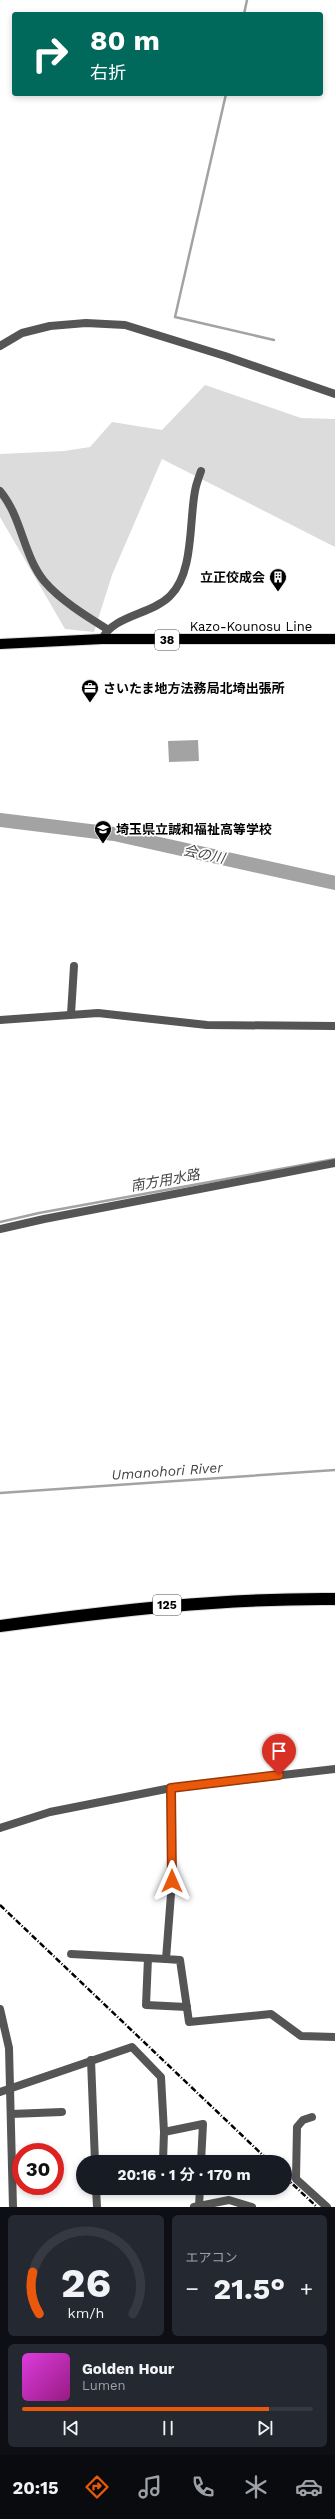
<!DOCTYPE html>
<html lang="ja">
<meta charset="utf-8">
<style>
body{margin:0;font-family:"Work Sans","Noto Sans JP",sans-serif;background:#242831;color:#f1f3f6;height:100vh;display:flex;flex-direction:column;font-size:15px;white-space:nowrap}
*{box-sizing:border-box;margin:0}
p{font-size:13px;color:#9ea1a6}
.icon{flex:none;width:22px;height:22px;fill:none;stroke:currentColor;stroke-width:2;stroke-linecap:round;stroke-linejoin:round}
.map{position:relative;height:2207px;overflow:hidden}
.side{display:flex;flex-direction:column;gap:8px;padding:8px;background:#0d0f14;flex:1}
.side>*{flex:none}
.banner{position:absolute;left:12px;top:12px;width:311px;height:84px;border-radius:4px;box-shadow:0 2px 6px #0003;background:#00695c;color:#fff;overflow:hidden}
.speed{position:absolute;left:12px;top:2143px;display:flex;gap:8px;font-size:20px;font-weight:700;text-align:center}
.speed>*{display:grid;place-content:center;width:52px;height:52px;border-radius:50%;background:#171b24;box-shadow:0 2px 6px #0003;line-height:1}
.speed .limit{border:6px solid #d22;background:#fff;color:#111}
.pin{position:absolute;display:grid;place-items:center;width:34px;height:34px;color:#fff;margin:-41px -17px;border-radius:50% 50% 50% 0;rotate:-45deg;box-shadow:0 0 4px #0007}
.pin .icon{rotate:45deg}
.me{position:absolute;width:44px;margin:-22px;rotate:0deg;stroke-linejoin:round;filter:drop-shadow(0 0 3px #0008)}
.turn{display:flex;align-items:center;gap:14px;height:84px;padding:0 12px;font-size:18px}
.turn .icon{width:52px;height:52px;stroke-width:2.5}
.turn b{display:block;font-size:28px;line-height:34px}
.big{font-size:30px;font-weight:700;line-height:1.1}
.side .card{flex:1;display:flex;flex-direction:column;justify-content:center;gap:6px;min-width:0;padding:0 14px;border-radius:6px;background:#242831}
.side .dial{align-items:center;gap:0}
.dial svg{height:104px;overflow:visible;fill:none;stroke:#363941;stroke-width:7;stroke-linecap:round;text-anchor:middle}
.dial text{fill:#f1f3f6;stroke:none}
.song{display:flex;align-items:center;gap:12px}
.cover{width:48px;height:48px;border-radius:6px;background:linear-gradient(135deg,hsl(300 70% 55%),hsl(310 70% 35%))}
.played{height:4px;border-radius:2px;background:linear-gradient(90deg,#ea580c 85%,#363941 85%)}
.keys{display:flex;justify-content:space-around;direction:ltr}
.heat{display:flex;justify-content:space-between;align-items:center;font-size:22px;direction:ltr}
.side .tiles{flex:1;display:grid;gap:8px;grid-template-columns:1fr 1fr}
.card:last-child{grid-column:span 2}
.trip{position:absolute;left:76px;top:2155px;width:216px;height:40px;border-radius:20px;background:#171b24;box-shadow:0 2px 6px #0003;font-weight:700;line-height:40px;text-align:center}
.dock{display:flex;height:64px;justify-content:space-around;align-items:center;background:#090b0e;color:#9ea1a6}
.dock .icon{width:28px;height:28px}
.dock .current{color:#ea580c}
.dock b{font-size:18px;color:#f1f3f6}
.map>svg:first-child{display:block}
</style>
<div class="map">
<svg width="335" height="2207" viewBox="0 0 335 2207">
<rect width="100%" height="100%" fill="#fff"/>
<path fill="#dcdcdc" d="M205,385L301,418L335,419V547L162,459L112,575L94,632L65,629L0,517V454L64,451L90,447L112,422L162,430Z"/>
<path fill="#a3a3a3" d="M198,740L199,761L169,762L168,741Z"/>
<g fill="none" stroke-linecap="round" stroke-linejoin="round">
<g stroke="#a3a3a3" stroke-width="2.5">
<path d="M244,14L247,0"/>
<path d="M226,94L175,317L274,340"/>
<path d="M0,1222L39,1213L335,1159"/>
<path d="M0,1493L335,1470"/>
</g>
<path stroke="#a3a3a3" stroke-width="14" d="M0,820L114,834L335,883"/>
<g stroke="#dbdbdb" stroke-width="12">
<path id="primary" d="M0,644L102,639H335"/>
</g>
<g stroke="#dbdbdb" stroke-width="14">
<path id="highway" d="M0,1626C113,1611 220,1598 335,1599"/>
</g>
<g stroke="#555" stroke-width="8">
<path d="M0,346L22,333L50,326L86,323L125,325L225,356L335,394"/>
<path d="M0,491C22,517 23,555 44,581C60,600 86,616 107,629"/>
<path d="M102,639C114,615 151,615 170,596C194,573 189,522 195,491C196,484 199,477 201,471"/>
<path d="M71,1014L74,966"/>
<path d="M0,1020L98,1013L207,1025L335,1026"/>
<path d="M0,1229L44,1219L335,1163"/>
<path d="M171,1788L172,1881L166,1959L180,1960L189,2022L271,2014L301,2036L335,2037"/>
<path d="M0,1828L50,1812L171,1788L335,1769"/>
<path d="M71,1954L166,1959"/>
<path d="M148,1958L146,2005L187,2007"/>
<path d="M0,2009L9,2048L13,2207"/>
<path d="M91,2060L95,2162"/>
<path d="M0,2092L132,2047L161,2077L164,2132"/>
<path d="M11,2114L62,2112"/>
<path d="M312,2117L303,2120L297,2127L296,2179L327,2207"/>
<path d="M130,2162L163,2161L164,2132L203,2124L201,2162"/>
<path d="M96,2188L97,2207"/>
<path d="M199,2206L200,2188"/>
<path d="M194,2207L229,2200L252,2207"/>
</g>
<use href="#primary" stroke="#000" stroke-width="10"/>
<use href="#highway" stroke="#000" stroke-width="12"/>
<g stroke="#000" stroke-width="2.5" stroke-dasharray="6 2 1 2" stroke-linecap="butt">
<path d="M0,1905L270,2162"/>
<path d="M285,2177L317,2207"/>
</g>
</g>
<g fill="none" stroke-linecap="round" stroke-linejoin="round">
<g stroke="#983908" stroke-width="10">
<path id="route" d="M172,1881L171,1788L279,1775"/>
</g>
<use href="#route" stroke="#ea580c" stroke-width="7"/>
</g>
<defs>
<g id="building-pin" transform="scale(0.9)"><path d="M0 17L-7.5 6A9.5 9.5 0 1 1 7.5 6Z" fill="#000" stroke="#fff"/><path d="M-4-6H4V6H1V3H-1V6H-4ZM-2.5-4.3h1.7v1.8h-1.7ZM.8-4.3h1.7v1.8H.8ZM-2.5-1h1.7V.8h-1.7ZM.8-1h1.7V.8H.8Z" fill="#fff"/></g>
<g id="office-pin" transform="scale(0.9)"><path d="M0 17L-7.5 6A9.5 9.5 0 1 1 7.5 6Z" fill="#000" stroke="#fff"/><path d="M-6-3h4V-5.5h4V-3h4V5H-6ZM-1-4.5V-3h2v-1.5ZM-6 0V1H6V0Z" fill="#fff"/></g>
<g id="school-pin" transform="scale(0.9)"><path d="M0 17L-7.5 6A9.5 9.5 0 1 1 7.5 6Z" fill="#000" stroke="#fff"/><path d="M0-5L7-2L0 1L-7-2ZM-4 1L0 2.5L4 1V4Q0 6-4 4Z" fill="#fff"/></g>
</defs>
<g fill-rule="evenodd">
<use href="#building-pin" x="278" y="577"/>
<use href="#office-pin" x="90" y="688"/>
<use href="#school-pin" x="103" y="829"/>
</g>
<g text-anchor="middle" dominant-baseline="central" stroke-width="3.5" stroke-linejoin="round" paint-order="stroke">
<g fill="#fff" stroke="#4c4c4c" stroke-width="1">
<rect x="155" y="630" width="24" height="20" rx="3"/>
<rect x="153" y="1595" width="28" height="20" rx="3"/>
</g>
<g font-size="12" font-weight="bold" fill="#000">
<text x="167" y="640">38</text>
<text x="167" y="1605">125</text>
</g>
<g font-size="13" font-weight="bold" fill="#000" stroke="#fff" text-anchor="start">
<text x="265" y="577" text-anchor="end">立正佼成会</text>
<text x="103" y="688">さいたま地方法務局北埼出張所</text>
<text x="116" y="829">埼玉県立誠和福祉高等学校</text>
</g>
<g font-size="13" fill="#000" stroke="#fff">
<text x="251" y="626">Kazo-Kounosu Line</text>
</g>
<g font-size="14" font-style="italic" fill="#444" stroke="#fff">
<text transform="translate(204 854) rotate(12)">会の川</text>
<text transform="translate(165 1180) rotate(-10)">南方用水路</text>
<text transform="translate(167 1471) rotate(-4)">Umanohori River</text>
</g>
</g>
</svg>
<div class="speed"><div class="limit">30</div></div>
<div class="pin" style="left:279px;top:1775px;background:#d93025"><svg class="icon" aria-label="arrive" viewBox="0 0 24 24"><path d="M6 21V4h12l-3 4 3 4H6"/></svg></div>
<svg class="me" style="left:172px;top:1881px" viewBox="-20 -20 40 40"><path d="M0-17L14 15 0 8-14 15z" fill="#ea580c" stroke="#fff" stroke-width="4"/></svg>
<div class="trip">20:16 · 1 分 · 170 m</div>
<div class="banner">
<div class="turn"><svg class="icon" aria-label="right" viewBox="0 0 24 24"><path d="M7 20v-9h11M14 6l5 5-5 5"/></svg><div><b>80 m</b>右折</div></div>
</div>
</div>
<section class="side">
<div class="tiles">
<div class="card dial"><svg viewBox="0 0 100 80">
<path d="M14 69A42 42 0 1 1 86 69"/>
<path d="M14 69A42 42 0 0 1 9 37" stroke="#ea580c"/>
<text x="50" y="56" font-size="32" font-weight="700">26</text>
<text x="50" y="72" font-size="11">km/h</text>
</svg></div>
<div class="card"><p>エアコン</p>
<div class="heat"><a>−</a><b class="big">21.5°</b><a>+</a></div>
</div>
<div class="card">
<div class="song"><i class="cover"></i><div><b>Golden Hour</b><p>Lumen</p></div></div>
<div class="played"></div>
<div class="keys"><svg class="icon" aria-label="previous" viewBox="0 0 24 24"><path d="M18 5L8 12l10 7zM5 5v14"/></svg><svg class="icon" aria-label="pause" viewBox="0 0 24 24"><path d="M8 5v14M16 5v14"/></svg><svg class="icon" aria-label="next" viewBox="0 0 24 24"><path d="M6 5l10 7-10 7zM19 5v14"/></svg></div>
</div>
</div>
</section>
<nav class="dock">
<b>20:15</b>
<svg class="icon current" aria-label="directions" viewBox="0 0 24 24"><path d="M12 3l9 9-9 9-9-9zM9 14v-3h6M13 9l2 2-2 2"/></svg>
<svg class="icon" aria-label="music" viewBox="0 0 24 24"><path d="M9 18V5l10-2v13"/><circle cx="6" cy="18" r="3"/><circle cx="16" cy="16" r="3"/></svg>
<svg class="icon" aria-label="phone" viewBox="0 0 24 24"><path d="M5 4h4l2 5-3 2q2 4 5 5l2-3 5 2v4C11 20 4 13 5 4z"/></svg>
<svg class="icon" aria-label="climate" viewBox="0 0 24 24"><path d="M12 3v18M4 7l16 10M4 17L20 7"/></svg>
<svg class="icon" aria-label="car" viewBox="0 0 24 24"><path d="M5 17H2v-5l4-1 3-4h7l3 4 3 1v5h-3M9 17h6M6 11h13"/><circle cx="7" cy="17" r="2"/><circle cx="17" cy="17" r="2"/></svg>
</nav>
